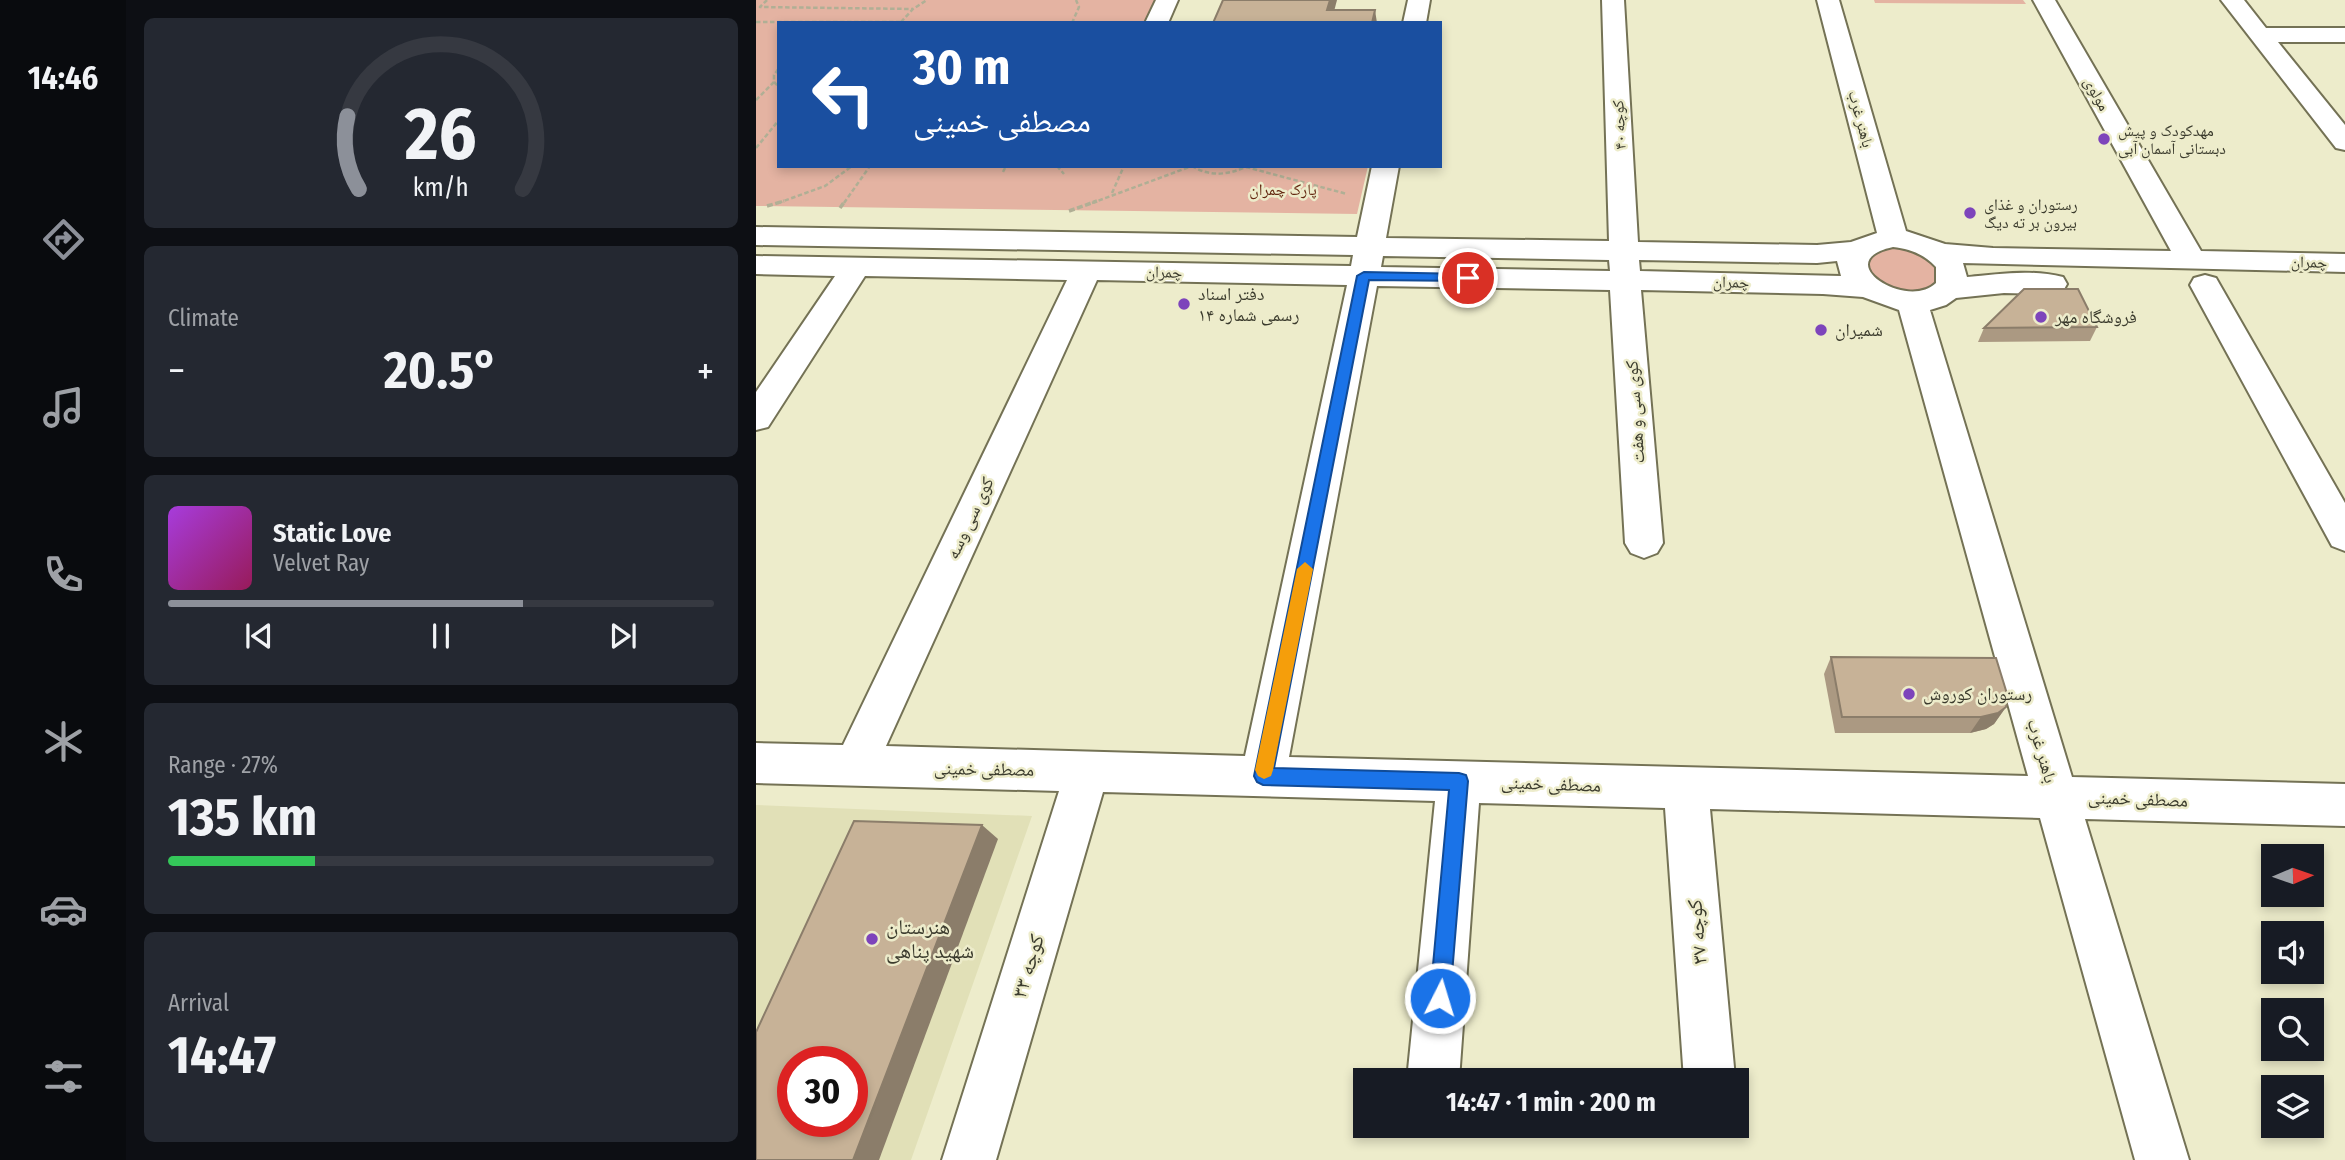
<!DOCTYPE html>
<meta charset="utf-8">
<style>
body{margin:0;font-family:"Fira Sans Condensed","Noto Naskh Arabic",sans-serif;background:#242831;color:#f1f3f6;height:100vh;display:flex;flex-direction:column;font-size:26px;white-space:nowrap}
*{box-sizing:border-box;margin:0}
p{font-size:23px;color:#9ea1a6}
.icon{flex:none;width:38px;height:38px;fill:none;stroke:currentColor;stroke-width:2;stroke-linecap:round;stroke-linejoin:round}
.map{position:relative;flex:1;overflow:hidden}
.drawer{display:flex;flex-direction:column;gap:18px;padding:18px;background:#0d0f14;width:630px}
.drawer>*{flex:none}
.top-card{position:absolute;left:21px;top:21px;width:665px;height:147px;border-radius:0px;box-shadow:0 4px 10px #0003;background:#1a4fa0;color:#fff;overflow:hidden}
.needle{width:46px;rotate:88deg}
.controls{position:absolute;left:1505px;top:844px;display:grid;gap:14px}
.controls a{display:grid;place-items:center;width:63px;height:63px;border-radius:0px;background:#171b24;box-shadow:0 4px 10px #0003;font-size:35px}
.speed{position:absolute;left:21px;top:1046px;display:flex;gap:14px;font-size:35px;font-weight:700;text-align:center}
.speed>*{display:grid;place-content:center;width:91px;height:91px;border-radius:50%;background:#171b24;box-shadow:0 4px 10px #0003;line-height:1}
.speed .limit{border:10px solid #d22;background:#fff;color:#111}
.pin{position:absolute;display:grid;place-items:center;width:60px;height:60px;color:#fff;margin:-30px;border:4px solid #fff;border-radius:50%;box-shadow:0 2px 7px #0007}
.me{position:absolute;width:77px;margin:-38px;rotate:5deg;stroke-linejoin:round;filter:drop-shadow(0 0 5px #0008)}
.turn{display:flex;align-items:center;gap:24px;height:147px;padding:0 21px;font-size:32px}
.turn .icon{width:91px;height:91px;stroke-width:2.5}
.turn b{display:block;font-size:49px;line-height:60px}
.big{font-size:52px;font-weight:700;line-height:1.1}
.drawer .widget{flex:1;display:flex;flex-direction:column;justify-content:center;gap:10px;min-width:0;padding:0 24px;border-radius:10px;background:#242831}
.drawer .dial{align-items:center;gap:0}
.dial svg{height:182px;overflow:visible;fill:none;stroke:#363941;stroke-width:7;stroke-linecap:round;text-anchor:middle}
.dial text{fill:#f1f3f6;stroke:none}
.song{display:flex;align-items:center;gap:21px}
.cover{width:84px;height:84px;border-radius:10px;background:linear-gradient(135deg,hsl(280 70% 55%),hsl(330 70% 35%))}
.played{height:7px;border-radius:4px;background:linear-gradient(90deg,#8c9099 65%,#363941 65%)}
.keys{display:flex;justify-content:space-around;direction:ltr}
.heat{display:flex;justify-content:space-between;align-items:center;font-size:38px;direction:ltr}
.charge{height:10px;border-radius:5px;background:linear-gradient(90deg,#34c759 27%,#363941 0)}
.trip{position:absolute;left:597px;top:1068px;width:396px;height:70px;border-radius:0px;background:#171b24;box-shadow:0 4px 10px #0003;font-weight:700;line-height:70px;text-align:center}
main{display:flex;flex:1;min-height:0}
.dock{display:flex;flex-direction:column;width:126px;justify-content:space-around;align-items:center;background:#090b0e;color:#9ea1a6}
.dock .icon{width:49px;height:49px}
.dock .active{color:#8c9099}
.dock b{font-size:32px;color:#f1f3f6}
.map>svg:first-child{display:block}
</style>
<main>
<nav class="dock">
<b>14:46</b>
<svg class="icon active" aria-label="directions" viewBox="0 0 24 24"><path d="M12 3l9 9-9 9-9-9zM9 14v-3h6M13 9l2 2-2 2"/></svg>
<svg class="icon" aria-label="music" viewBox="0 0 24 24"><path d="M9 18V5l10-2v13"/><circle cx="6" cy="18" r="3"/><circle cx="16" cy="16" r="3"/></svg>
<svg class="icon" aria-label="phone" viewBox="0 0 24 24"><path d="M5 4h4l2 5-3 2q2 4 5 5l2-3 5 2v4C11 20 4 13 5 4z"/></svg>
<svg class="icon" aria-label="climate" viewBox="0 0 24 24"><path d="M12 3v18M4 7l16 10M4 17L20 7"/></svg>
<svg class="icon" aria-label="car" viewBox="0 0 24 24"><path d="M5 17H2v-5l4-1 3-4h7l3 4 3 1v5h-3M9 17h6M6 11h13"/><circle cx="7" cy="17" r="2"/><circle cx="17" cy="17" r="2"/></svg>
<svg class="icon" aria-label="filters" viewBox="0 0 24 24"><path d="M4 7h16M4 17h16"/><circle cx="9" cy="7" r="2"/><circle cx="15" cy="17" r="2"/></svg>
</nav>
<section class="drawer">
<div class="widget dial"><svg viewBox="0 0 100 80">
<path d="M14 69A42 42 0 1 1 86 69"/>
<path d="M14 69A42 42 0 0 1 9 37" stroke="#8c9099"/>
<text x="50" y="56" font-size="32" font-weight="700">26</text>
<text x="50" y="72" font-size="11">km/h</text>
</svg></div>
<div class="widget"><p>Climate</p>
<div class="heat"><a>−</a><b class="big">20.5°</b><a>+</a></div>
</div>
<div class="widget">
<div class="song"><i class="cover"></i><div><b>Static Love</b><p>Velvet Ray</p></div></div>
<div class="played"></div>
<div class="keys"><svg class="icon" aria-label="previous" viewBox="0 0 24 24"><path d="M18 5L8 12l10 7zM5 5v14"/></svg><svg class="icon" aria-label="pause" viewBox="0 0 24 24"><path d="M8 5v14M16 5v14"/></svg><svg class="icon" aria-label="next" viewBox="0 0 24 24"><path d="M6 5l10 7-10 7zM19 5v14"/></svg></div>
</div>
<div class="widget"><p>Range · 27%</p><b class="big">135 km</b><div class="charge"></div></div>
<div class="widget"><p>Arrival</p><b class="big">14:47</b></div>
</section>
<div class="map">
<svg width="1589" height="1160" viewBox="0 0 1589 1160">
<rect width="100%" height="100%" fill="#edeccb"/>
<path fill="#e1e0b7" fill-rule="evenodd" d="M0,805L276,816L155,1160H0ZM37,1062H96V1122H37Z"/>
<g fill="#e4b3a2">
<path d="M0,0H411L400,23H23V166H612L601,214L0,206Z"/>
<path d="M1118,0H1267L1270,4L1119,3Z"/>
<path d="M1133,248C1154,247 1167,254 1181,268L1180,282C1159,299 1135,289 1115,276L1111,262L1115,255Z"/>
</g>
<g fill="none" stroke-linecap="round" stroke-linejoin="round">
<g stroke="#747255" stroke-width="4">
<g id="minor">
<path d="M400,0H422L412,23H389Z"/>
<path d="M652,0H674L670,23H647Z"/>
<path d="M846,0H868L882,242L1061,245L1095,242L1121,233L1061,0H1083L1150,231L1189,244L1237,248L1415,251L1277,0H1299L1445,251L1589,254V272L1207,263L1211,277C1242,274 1276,269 1307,277L1311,284L1307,291L1296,294L1248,293L1200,298L1190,305L1174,310L1316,777L1589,784V826L1329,819L1433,1160H1379L1284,818L954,809L979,1078L928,1080L909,808L723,803L703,1080H651L679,801L347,792L240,1160H186L303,791L0,783V743L87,745L311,280L109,276L12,427L0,430V392L79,276L0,274V256L595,266L597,255L0,245V227L601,237L616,166H643L630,238L853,241ZM1137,247C1154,249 1168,254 1180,267V283C1151,311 1072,261 1137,247ZM627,256L853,260L854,271L625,267ZM883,260L1061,263L1081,261L1085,276L884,271ZM341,280L591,285L489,756L130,746ZM621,286L854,290L869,543L875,553L888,558L901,553L907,543L885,290L1067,294L1107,297L1143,310L1272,776L533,757Z"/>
<path d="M1465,0H1488L1510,28H1589V42H1522L1589,125V150L1580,148Z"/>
<path d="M1449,275L1460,278L1464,285L1589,503V551L1576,546L1434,285L1438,278Z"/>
</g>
</g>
<g stroke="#b0af95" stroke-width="2.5" stroke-dasharray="4.5 2.5" stroke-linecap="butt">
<path d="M11,0L4,7L157,9"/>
<path d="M0,22H145"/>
<path d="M145,22L157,9L171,0"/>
<path d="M316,23L323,7L320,0"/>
<path d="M18,82L23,87"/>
<path d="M0,100L18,82V75L23,68"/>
<path d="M0,148L23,120"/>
<path d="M301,166L308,174"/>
<path d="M436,166C454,177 471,175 490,167"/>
<path d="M490,167L591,194"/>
<path d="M247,172L250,166"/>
<path d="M356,193L368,166"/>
<path d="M22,203L69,186L96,166"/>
<path d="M88,203L114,166"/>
<path d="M336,203L436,166"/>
</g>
<g stroke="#b0af95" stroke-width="3.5" stroke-dasharray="6 2.5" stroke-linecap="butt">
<path d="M11,206L28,201"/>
<path d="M84,208L89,201"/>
<path d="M313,211L341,201"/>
</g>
<use href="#minor" fill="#fff" fill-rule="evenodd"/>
</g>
<g fill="#ab9982">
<path d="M1341,327L1334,341L1222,342L1228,328Z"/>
<path d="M1075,657L1250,707L1238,724L1230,729L1214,733H1079L1068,674Z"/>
</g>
<g fill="#8b7d6a">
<path d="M574,0H581L575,23L571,10Z"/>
<path d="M619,10L621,23H616Z"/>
<path d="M1250,707L1238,724L1230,729L1214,733L1225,717Z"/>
<path d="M226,825L242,839L123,1160H97Z"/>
</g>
<g fill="#c7b297" stroke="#8b7d6a" stroke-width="2" fill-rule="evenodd">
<path d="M467,0H574L571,10H619L616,23H457Z"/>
<path d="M1268,289H1322L1341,327L1228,328Z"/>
<path d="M1075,657L1240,658L1252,697L1250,707L1242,713L1225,717H1086Z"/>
<path d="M98,821L226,825L97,1160H0V1032ZM37,1062H96V1122H37Z"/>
</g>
<path fill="#1a73e8" stroke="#114b97" stroke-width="2" d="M608,272L712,274L718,278L712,281L613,280L518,768L703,773L710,775L712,781L694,998L691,1006L684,1009L677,1006L674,998L693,790L507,785L501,782L498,776L601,276Z"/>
<path fill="#f59e0b" d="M549,562L557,569L517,770L515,776L508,779L502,776L499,770L541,569Z"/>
<g fill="#7d44bb" stroke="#edeccb" stroke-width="2.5">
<circle cx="1348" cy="139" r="7"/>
<circle cx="1214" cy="213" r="7"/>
<circle cx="428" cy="304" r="7"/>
<circle cx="1285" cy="317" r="7"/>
<circle cx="1065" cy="330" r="7"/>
<circle cx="1153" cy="694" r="7"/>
<circle cx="116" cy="939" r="7"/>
</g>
<g text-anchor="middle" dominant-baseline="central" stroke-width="5" stroke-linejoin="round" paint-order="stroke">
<g font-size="16" fill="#3b3b2d" stroke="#edeccb">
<text transform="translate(1341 94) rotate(61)">مولوی</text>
<text transform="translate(1105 119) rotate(75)">باهنر غرب</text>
<text transform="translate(863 125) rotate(-93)">کوچه ۴۰</text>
<text transform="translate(1553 262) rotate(1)">چمران</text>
<text transform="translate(408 272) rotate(1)">چمران</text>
<text transform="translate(975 282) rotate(1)">چمران</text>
</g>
<g font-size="16" fill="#3b3b2d" stroke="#edeccb" text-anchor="start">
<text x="1362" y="130">مهدکودک و پیش<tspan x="1362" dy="18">دبستانی آسمان آبی</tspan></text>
<text x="1228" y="204">رستوران و غذای<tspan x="1228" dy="18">بیرون بر ته دیگ</tspan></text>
</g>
<g font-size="16" fill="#642811" stroke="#edeccb">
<text x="527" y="189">پارک چمران</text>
</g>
<g font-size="18" fill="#3b3b2d" stroke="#edeccb" text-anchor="start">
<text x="442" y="294">دفتر اسناد<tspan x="442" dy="21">رسمی شماره ۱۴</tspan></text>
<text x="1299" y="317">فروشگاه مهر</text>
<text x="1079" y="330">شمیران</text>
<text x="1167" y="694">رستوران کوروش</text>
</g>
<g font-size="18" fill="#3b3b2d" stroke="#edeccb">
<text transform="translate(879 412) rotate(-94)">کوی سی و هفت</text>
<text transform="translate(214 518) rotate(-65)">کوی سی وسه</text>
<text transform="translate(1286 751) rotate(74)">باهنر غرب</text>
<text transform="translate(228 769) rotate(1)">مصطفی خمینی</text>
<text transform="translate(795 784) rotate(2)">مصطفی خمینی</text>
<text transform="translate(1382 799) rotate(2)">مصطفی خمینی</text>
</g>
<g font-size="21" fill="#3b3b2d" stroke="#edeccb" text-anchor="start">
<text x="130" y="927">هنرستان<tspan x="130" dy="24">شهید پناهی</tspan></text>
</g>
<g font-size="21" fill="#3b3b2d" stroke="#edeccb">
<text transform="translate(941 932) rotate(-95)">کوچه ۳۷</text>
<text transform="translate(272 966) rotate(-73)">کوچه ۳۳</text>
</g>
</g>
</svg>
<div class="controls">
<a><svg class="needle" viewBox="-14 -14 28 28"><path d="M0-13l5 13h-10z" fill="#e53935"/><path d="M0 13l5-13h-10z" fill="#9ea1a6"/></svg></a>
<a><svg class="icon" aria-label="sound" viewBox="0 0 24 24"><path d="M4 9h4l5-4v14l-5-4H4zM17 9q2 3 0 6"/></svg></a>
<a><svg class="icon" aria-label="search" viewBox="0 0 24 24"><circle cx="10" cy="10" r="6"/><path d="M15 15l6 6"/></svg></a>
<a><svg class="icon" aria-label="layers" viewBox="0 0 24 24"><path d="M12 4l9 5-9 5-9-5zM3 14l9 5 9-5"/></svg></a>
</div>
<div class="speed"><div class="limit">30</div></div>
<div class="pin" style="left:712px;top:278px;background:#d93025"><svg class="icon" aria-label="arrive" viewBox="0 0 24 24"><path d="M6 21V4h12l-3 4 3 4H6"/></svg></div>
<svg class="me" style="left:684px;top:998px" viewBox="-20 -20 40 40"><circle r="17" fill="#1a73e8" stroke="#fff" stroke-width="3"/><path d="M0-11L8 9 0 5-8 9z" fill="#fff"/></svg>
<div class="trip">14:47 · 1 min · 200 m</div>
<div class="top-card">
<div class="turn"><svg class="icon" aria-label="left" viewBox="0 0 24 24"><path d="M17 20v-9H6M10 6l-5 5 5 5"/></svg><div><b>30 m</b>مصطفی خمینی</div></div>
</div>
</div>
</main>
